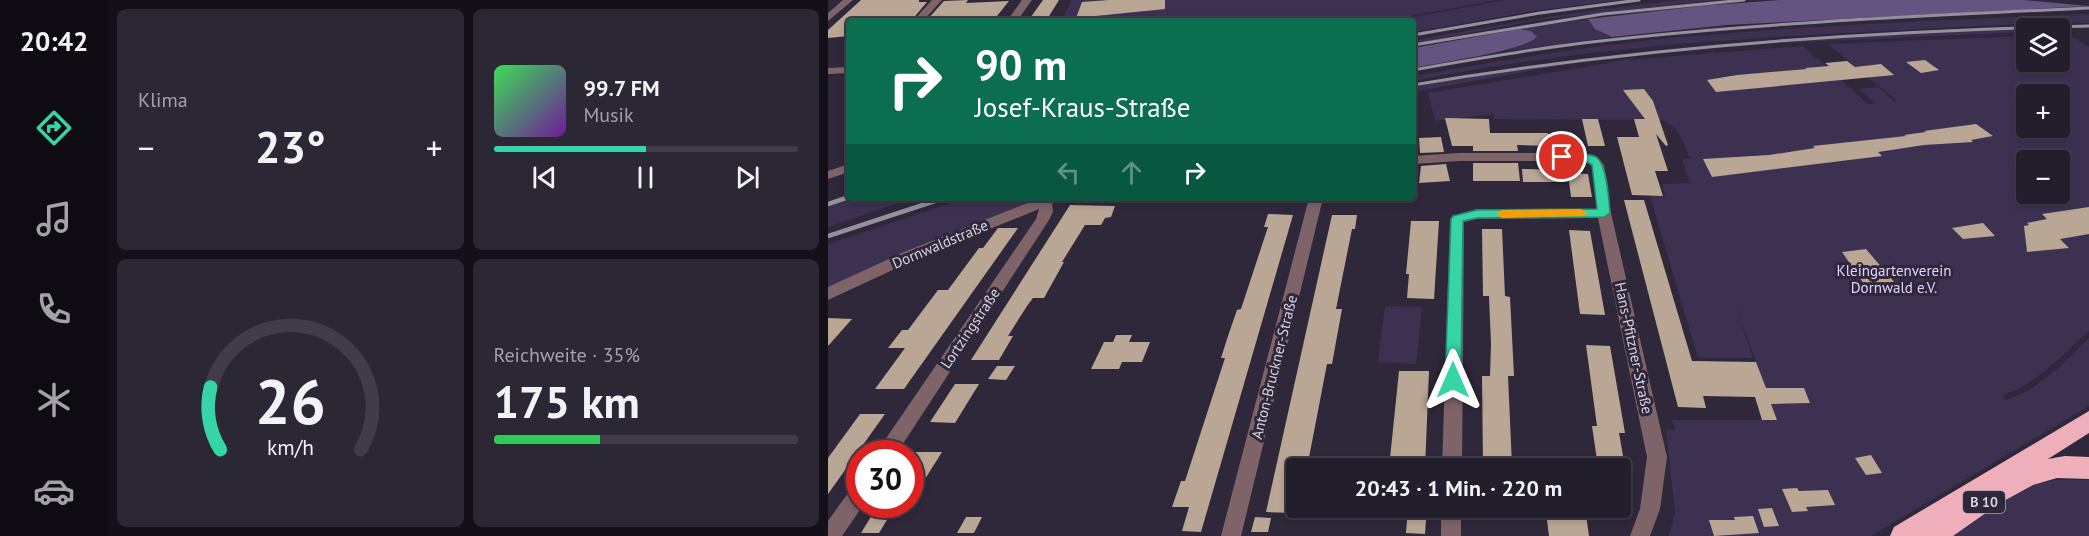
<!DOCTYPE html>
<html lang="de">
<meta charset="utf-8">
<style>
body{margin:0;font-family:"PT Sans",sans-serif;background:#2b2734;color:#f1f3f6;height:100vh;display:flex;flex-direction:column;font-size:22px;white-space:nowrap}
*{box-sizing:border-box;margin:0}
p{font-size:20px;color:#a3a2a9}
.icon{flex:none;width:33px;height:33px;fill:none;stroke:currentColor;stroke-width:2;stroke-linecap:round;stroke-linejoin:round}
.map{position:relative;flex:1;overflow:hidden}
.details{display:flex;flex-direction:column;gap:9px;padding:9px;background:#131018;width:720px}
.details>*{flex:none}
.top-card{position:absolute;left:18px;top:18px;width:570px;height:183px;border-radius:6px;box-shadow:0 3px 9px #0003,0 0 0 2px #403c48;background:#0b6e4f;color:#fff;overflow:hidden}
.tools{position:absolute;left:1188px;top:18px;display:grid;gap:12px}
.tools a{display:grid;place-items:center;width:54px;height:54px;border-radius:6px;background:#231e2c;box-shadow:0 3px 9px #0003,0 0 0 2px #403c48;font-size:30px}
.speed{position:absolute;left:18px;top:440px;display:flex;gap:12px;font-size:30px;font-weight:700;text-align:center}
.speed>*{display:grid;place-content:center;width:78px;height:78px;border-radius:50%;background:#231e2c;box-shadow:0 3px 9px #0003,0 0 0 2px #403c48;line-height:1}
.speed .limit{border:9px solid #d22;background:#fff;color:#111}
.pin{position:absolute;display:grid;place-items:center;width:51px;height:51px;color:#fff;margin:-26px;border:3px solid #fff;border-radius:50%;box-shadow:0 2px 6px #0007}
.me{position:absolute;width:66px;margin:-33px;rotate:0deg;stroke-linejoin:round;filter:drop-shadow(0 0 4px #0008)}
.turn{display:flex;align-items:center;gap:21px;height:126px;padding:0 30px;font-size:27px}
.turn .icon{width:78px;height:78px;stroke-width:2.5}
.turn b{display:block;font-size:42px;line-height:51px}
.lanes{display:flex;align-items:center;height:57px;padding:0 30px;background:#0003;justify-content:center;gap:30px;direction:ltr}
.lanes .off{opacity:.35}
.big{font-size:45px;font-weight:700;line-height:1.1}
.details .card{flex:1;display:flex;flex-direction:column;justify-content:center;gap:9px;min-width:0;padding:0 21px;border-radius:9px;background:#2b2734}
.details .dial{align-items:center;gap:0}
.dial svg{height:156px;overflow:visible;fill:none;stroke:#403c48;stroke-width:7;stroke-linecap:round;text-anchor:middle}
.dial text{fill:#f1f3f6;stroke:none}
.song{display:flex;align-items:center;gap:18px}
.cover{width:72px;height:72px;border-radius:9px;background:linear-gradient(135deg,hsl(130 70% 55%),hsl(280 70% 35%))}
.played{height:6px;border-radius:3px;background:linear-gradient(90deg,#37d4a6 50%,#403c48 50%)}
.keys{display:flex;justify-content:space-around;direction:ltr}
.heat{display:flex;justify-content:space-between;align-items:center;font-size:33px;direction:ltr}
.charge{height:9px;border-radius:4px;background:linear-gradient(90deg,#34c759 35%,#403c48 0)}
.details .tiles{flex:1;display:grid;gap:9px;grid-template-columns:repeat(2,1fr)}
.trip{position:absolute;left:458px;top:458px;width:345px;height:60px;border-radius:6px;background:#231e2c;box-shadow:0 3px 9px #0003,0 0 0 2px #403c48;font-weight:700;line-height:60px;text-align:center}
main{display:flex;flex:1;min-height:0}
.dock{display:flex;flex-direction:column;width:108px;justify-content:space-around;align-items:center;background:#0e0c12;color:#a3a2a9}
.dock .icon{width:42px;height:42px}
.dock .active{color:#37d4a6}
.dock b{font-size:27px;color:#f1f3f6}
.map>svg:first-child{display:block}
</style>
<main>
<nav class="dock">
<b>20:42</b>
<svg class="icon active" aria-label="directions" viewBox="0 0 24 24"><path d="M12 3l9 9-9 9-9-9zM9 14v-3h6M13 9l2 2-2 2"/></svg>
<svg class="icon" aria-label="music" viewBox="0 0 24 24"><path d="M9 18V5l10-2v13"/><circle cx="6" cy="18" r="3"/><circle cx="16" cy="16" r="3"/></svg>
<svg class="icon" aria-label="phone" viewBox="0 0 24 24"><path d="M5 4h4l2 5-3 2q2 4 5 5l2-3 5 2v4C11 20 4 13 5 4z"/></svg>
<svg class="icon" aria-label="climate" viewBox="0 0 24 24"><path d="M12 3v18M4 7l16 10M4 17L20 7"/></svg>
<svg class="icon" aria-label="car" viewBox="0 0 24 24"><path d="M5 17H2v-5l4-1 3-4h7l3 4 3 1v5h-3M9 17h6M6 11h13"/><circle cx="7" cy="17" r="2"/><circle cx="17" cy="17" r="2"/></svg>
</nav>
<section class="details">
<div class="tiles">
<div class="card"><p>Klima</p>
<div class="heat"><a>−</a><b class="big">23°</b><a>+</a></div>
</div>
<div class="card">
<div class="song"><i class="cover"></i><div><b>99.7 FM</b><p>Musik</p></div></div>
<div class="played"></div>
<div class="keys"><svg class="icon" aria-label="previous" viewBox="0 0 24 24"><path d="M18 5L8 12l10 7zM5 5v14"/></svg><svg class="icon" aria-label="pause" viewBox="0 0 24 24"><path d="M8 5v14M16 5v14"/></svg><svg class="icon" aria-label="next" viewBox="0 0 24 24"><path d="M6 5l10 7-10 7zM19 5v14"/></svg></div>
</div>
<div class="card dial"><svg viewBox="0 0 100 80">
<path d="M14 69A42 42 0 1 1 86 69"/>
<path d="M14 69A42 42 0 0 1 9 37" stroke="#37d4a6"/>
<text x="50" y="56" font-size="32" font-weight="700">26</text>
<text x="50" y="72" font-size="11">km/h</text>
</svg></div>
<div class="card"><p>Reichweite · 35%</p><b class="big">175 km</b><div class="charge"></div></div>
</div>
</section>
<div class="map">
<svg width="1261" height="536" viewBox="0 0 1261 536">
<rect width="100%" height="100%" fill="#2f283b"/>
<g fill="#3d3152" fill-rule="evenodd">
<path d="M244,0H669L554,21H233Z"/>
<path d="M677,0H791L706,11L585,32V21H564Z"/>
<path d="M854,0H889L710,20L585,44V41C674,23 764,9 854,0Z"/>
<path d="M1261,14V23C1179,22 1097,29 1015,33C871,41 727,52 585,81V76C672,61 757,46 845,38C983,25 1122,20 1261,14Z"/>
<path d="M760,19L776,34L784,37L679,51L705,41L703,31L692,29Z"/>
<path d="M1198,29V32L906,45L750,62L585,92V87C670,70 755,57 841,49C959,37 1079,33 1198,29Z"/>
<path d="M1232,35H1242L1261,47V331C1235,354 1207,386 1174,395L1178,400C1212,389 1236,362 1261,338V406L1043,536H841L847,512L838,430H847L844,420H949L906,302L925,358H870L822,196H837L834,184L862,183L854,159H862C857,144 849,122 831,120L666,119V114L607,121L600,93L798,60L975,46L1040,104L1047,103L1031,89L1050,87L1066,101H1069L1000,44L1198,36V62H1232ZM1198,94H1232V128H1198ZM1198,160H1232V194H1198Z"/>
<path d="M26,198H86L0,227V207Z"/>
<path d="M138,198H215L0,288V244Z"/>
<path d="M557,306L594,307L588,364L550,362Z"/>
<path d="M1227,480H1261V536H1119L1189,489Z"/>
</g>
<g fill="#645482">
<path d="M953,0H1196L1261,6L898,25L784,37L767,29L760,19L873,6Z"/>
<path d="M692,29L703,31L709,37C697,51 609,63 585,68V48Z"/>
</g>
<g fill="#baa695">
<path d="M33,0H91V2H99L83,21H21V36L0,38V30Z"/>
<path d="M140,0L138,3L181,1L165,21H98L116,1Z"/>
<path d="M215,0H231L218,21H200Z"/>
<path d="M281,0H337V9L248,18L254,2Z"/>
<path d="M1097,60L1111,70L1093,73L1078,62Z"/>
<path d="M1019,61L1027,67L1053,64L1066,75L888,92L879,80L909,75L979,69L977,68L1001,66L997,63Z"/>
<path d="M816,89L825,101L840,145L838,146L828,134L840,171H827L835,196L804,195L789,137H811L806,119H817L795,90Z"/>
<path d="M617,118L661,119L662,133H720L722,146L689,145L690,151H645V146H624Z"/>
<path d="M754,119H770L777,146H760Z"/>
<path d="M1148,124L1165,136L1143,140L1145,142L1096,145L1050,152L1054,156L884,177L875,159L941,155L987,148L985,146L1078,136L1076,135L1098,132L1096,131Z"/>
<path d="M613,137L616,152L592,153L591,138Z"/>
<path d="M645,163H690L692,181H645Z"/>
<path d="M618,164L622,181L591,183L593,166Z"/>
<path d="M694,169L736,170V182H695Z"/>
<path d="M740,173L760,174L764,197H743Z"/>
<path d="M796,200H816L864,361L928,362L938,388H976L982,403L943,404L949,420H934L927,397L875,396L878,408L850,407Z"/>
<path d="M242,205L287,206L283,217L277,218L273,225H257L234,262H236L216,298H205L199,306L180,336H185L171,360H143Z"/>
<path d="M1261,207V234L1232,239L1241,248L1199,252L1196,226L1201,225L1199,223L1219,219L1214,214Z"/>
<path d="M440,214L465,215L373,532L354,531L361,507H344L353,481H357L397,358H393L400,336L409,310L413,309L440,227H436Z"/>
<path d="M504,215H529L527,229H524L508,309H514L504,364H499L479,468H468V513L438,512Z"/>
<path d="M583,221H611L606,299L579,298L581,274H578Z"/>
<path d="M1155,223L1167,236L1135,239L1124,228Z"/>
<path d="M170,228H190L76,389H47L77,348H60L74,330H80L110,290H120L151,248H155Z"/>
<path d="M654,229H674L677,296L682,297L686,376H680L684,465H655L654,376H662L663,344L661,296H655Z"/>
<path d="M741,230L762,231L777,315L752,314Z"/>
<path d="M1038,249L1066,282L1036,284L1014,252Z"/>
<path d="M0,318L24,319L0,346Z"/>
<path d="M288,335H304L301,342H322L314,362H294L291,369H263L276,342H285Z"/>
<path d="M758,345L782,346L797,433H791L797,467H770L764,426H769Z"/>
<path d="M169,366H187L178,380L160,379Z"/>
<path d="M571,371H601L597,468H561Z"/>
<path d="M127,384H151L127,423L102,422Z"/>
<path d="M32,414H57L0,494V458Z"/>
<path d="M86,452H114L82,503V457Z"/>
<path d="M1043,455L1054,473L1038,475L1027,458Z"/>
<path d="M969,488L971,491L1000,490L1007,505L978,507L980,511L964,512L954,489Z"/>
<path d="M580,507H599L597,534L578,533Z"/>
<path d="M944,508L951,526L936,527L930,509Z"/>
<path d="M44,515H62L51,533H33Z"/>
<path d="M758,515L761,536H721L719,520L742,519V516Z"/>
<path d="M925,516L931,533L886,536L881,520H907L906,517Z"/>
<path d="M138,517H154L146,533H129Z"/>
<path d="M427,517L443,518L440,532H423Z"/>
</g>
<g fill="none" stroke-linecap="round" stroke-linejoin="round">
<g fill="#7e6468" fill-rule="evenodd">
<path d="M15,0H25L0,21V13Z"/>
<path d="M104,0H114L95,21H85Z"/>
<path d="M194,0H204L189,21H179Z"/>
<path d="M21,67V73L0,74V68Z"/>
<path d="M631,153H757L769,157L776,165L783,213L839,457L832,509L822,536H802L812,509L819,457L770,218L649,219L636,222L634,468H614L622,219L624,216L649,209H769L764,166L755,161H631L585,164V156Z"/>
<path d="M21,164V172L0,179V171Z"/>
<path d="M212,198H233L224,204L225,212L221,220L69,453H48L208,219L211,209L86,260L0,300V287L76,252Z"/>
<path d="M481,198H495L413,536H393Z"/>
<path d="M32,484V504H36L14,536H0V521L25,486Z"/>
<rect x="613" y="507" width="20" height="29"/>
</g>
<path fill="#efafba" fill-rule="evenodd" d="M1261,411V433L1220,459L1237,456L1261,457V479L1229,478L1205,485L1172,503L1125,536H1062L1066,527Z"/>
<g stroke="#94909e" stroke-width="3">
<path d="M585,35L712,13L811,0"/>
<path d="M585,45L775,14L916,0"/>
<path d="M585,70C641,60 698,50 755,43C923,23 1092,16 1261,8"/>
<path d="M585,85C809,47 1034,31 1261,26"/>
</g>
<g stroke="#94909e" stroke-width="4.5">
<path d="M0,204L21,197"/>
<path d="M0,236L116,198"/>
</g>
</g>
<path fill="#37d4a6" stroke="#248a6c" stroke-width="1.5" d="M734,154C745,154 759,152 768,157C779,163 781,200 782,213L776,217L649,218L635,221L633,380L631,384L625,386L619,384L617,380L623,219L625,216L649,210L769,209L764,165L757,161L730,159V155Z"/>
<path fill="#f59e0b" d="M753,209L759,213L757,216L674,218L668,214L674,210Z"/>
<g text-anchor="middle" dominant-baseline="central" stroke-width="6" stroke-linejoin="round" paint-order="stroke">
<rect fill="#2f283b" stroke="#a4a0ae" stroke-width="1.5" x="1135" y="491" width="42" height="22" rx="4.5"/>
<g font-size="14" font-weight="bold" fill="#d6d3df">
<text x="1156" y="502">B 10</text>
</g>
<g font-size="15" fill="#d6d3df" stroke="#2f283b">
<text transform="translate(112 244) rotate(-23)">Dornwaldstraße</text>
<text transform="translate(142 328) rotate(-56)">Lortzingstraße</text>
<text transform="translate(806 348) rotate(78)">Hans-Pfitzner-Straße</text>
<text transform="translate(446 367) rotate(-76)">Anton-Bruckner-Straße</text>
</g>
<g font-size="15" fill="#e0d1fe" stroke="#2f283b">
<text x="1066" y="270">Kleingartenverein<tspan x="1066" dy="17">Dornwald e.V.</tspan></text>
</g>
</g>
</svg>
<div class="tools">
<a><svg class="icon" aria-label="layers" viewBox="0 0 24 24"><path d="M12 4l9 5-9 5-9-5zM3 14l9 5 9-5"/></svg></a>
<a>+</a>
<a>−</a>
</div>
<div class="speed"><div class="limit">30</div></div>
<div class="pin" style="left:734px;top:157px;background:#d93025"><svg class="icon" aria-label="arrive" viewBox="0 0 24 24"><path d="M6 21V4h12l-3 4 3 4H6"/></svg></div>
<svg class="me" style="left:625px;top:380px" viewBox="-20 -20 40 40"><path d="M0-17L14 15 0 8-14 15z" fill="#37d4a6" stroke="#fff" stroke-width="4"/></svg>
<div class="trip">20:43 · 1 Min. · 220 m</div>
<div class="top-card">
<div class="turn"><svg class="icon" aria-label="right" viewBox="0 0 24 24"><path d="M7 20v-9h11M14 6l5 5-5 5"/></svg><div><b>90 m</b>Josef-Kraus-Straße</div></div>
<div class="lanes"><svg class="icon off" aria-label="left" viewBox="0 0 24 24"><path d="M17 20v-9H6M10 6l-5 5 5 5"/></svg><svg class="icon off" aria-label="ahead" viewBox="0 0 24 24"><path d="M12 20V5M6 11l6-6 6 6"/></svg><svg class="icon" aria-label="right" viewBox="0 0 24 24"><path d="M7 20v-9h11M14 6l5 5-5 5"/></svg></div>
</div>
</div>
</main>
